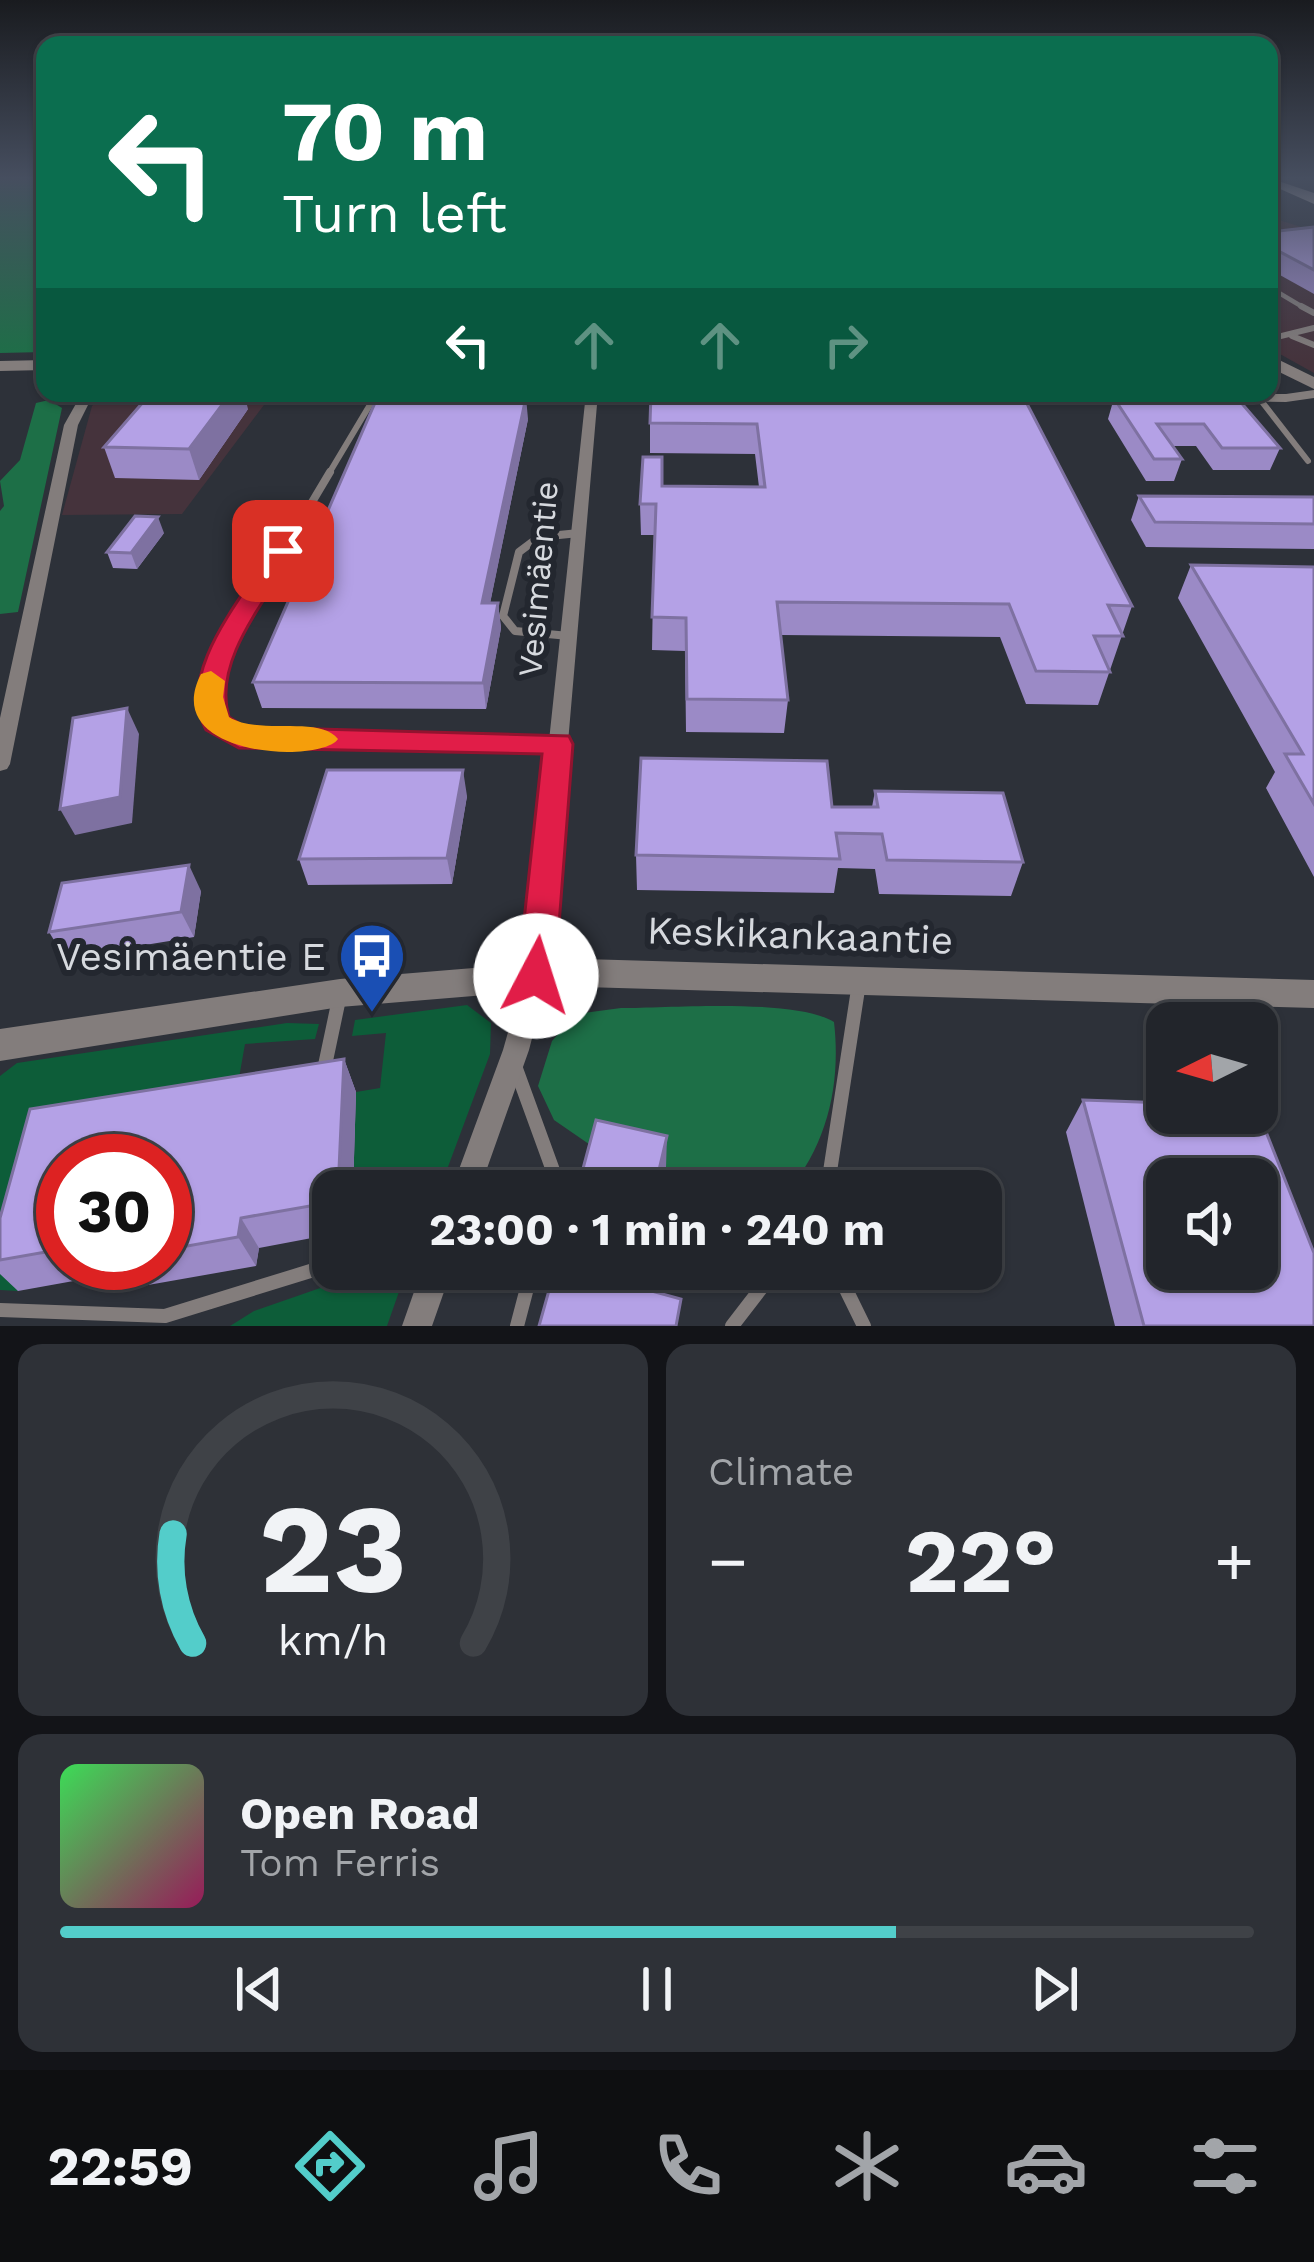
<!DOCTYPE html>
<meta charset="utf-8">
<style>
body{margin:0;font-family:"Work Sans",sans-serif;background:#2e3137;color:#f1f3f6;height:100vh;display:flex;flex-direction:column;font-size:45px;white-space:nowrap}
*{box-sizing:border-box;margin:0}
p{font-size:39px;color:#a2a5a9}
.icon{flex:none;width:66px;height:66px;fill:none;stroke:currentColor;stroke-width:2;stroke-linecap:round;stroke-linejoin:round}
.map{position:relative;height:1326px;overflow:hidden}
.details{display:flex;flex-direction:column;gap:18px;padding:18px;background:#131418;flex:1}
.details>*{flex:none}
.top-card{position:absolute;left:36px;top:36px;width:1242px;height:366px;border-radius:24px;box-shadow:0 3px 9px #0004,0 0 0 3px #3f4247;background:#0b6e4f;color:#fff;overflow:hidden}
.needle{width:78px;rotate:265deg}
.tools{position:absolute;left:1146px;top:1002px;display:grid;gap:24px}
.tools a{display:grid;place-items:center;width:132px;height:132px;border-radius:24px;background:#22252b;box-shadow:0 3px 9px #0004,0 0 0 3px #3f4247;font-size:60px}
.speed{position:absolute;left:36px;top:1134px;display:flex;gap:24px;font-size:60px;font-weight:700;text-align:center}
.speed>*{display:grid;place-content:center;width:156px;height:156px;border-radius:50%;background:#22252b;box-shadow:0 3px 9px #0004,0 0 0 3px #3f4247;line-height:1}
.speed .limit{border:18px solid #d22;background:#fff;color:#111}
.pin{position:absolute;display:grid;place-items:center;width:102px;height:102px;color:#fff;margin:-51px;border-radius:24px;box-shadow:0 6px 18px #0006}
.me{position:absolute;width:132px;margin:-66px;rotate:5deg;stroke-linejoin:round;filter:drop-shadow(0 0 9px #0008)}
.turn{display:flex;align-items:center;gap:42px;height:252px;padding:0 48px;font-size:54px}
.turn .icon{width:156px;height:156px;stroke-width:2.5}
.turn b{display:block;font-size:84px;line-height:102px}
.lanes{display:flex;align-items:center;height:114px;padding:0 48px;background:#0003;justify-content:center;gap:60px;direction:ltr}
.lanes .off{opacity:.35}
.big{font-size:90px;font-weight:700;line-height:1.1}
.details .widget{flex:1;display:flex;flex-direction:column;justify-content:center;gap:18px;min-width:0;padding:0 42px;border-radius:24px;background:#2e3137}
.details .dial{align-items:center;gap:0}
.dial svg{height:312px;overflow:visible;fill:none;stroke:#3f4247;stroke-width:7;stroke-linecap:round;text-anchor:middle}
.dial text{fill:#f1f3f6;stroke:none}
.song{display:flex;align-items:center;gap:36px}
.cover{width:144px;height:144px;border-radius:18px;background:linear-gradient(135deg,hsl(130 70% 55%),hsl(330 70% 35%))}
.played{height:12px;border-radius:6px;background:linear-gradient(90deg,#53cdca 70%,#3f4247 70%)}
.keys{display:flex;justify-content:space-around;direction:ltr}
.heat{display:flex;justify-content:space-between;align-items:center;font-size:66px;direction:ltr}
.details .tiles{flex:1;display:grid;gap:18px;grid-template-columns:1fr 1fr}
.widget:last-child{grid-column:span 2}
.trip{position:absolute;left:312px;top:1170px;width:690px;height:120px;border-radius:24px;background:#22252b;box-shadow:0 3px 9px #0004,0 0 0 3px #3f4247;font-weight:700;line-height:120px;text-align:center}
.dock{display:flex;height:192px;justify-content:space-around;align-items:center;background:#0e0f11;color:#a2a5a9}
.dock .icon{width:84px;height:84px}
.dock .active{color:#53cdca}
.dock b{font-size:54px;color:#f1f3f6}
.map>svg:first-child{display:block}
</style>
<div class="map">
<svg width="1314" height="1326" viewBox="0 0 1314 1326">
<rect width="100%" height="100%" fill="#2d3139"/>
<g fill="#45333c">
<path d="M1269,217L1314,231V373L1269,348Z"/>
<path d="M273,393L182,514L62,515L92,406L105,394Z"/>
</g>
<g fill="#0d5d39">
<path d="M467,1005L491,1023L490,1054L439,1191H353L356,1092L380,1088L386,1033L352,1036L355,1020Z"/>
<path d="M287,1023L319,1024L315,1039L245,1044L233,1112L55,1141L18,1291L0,1290V1076L17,1063Z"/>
<path d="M349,1278L401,1286L387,1326H230L254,1311Z"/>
</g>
<g fill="#1d6f47">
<path d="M0,178H45V352L0,353Z"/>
<path d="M49,400L62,408L18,612L0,614V511L4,506L0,481L20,460L36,403Z"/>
<path d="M621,1008C672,1008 794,998 834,1022C841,1083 828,1143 788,1191H696L666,1167L599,1151L554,1120L538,1086L552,1041L576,1014Z"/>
</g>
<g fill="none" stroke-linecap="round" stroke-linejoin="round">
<path stroke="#837d7c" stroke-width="4.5" d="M1269,287L1306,309"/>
<g stroke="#837d7c" stroke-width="6">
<path d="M1301,306L1314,313"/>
<path d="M1292,336L1314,345"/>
<path d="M1269,339L1314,328"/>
<path d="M1259,398L1308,461"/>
<path d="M328,475L377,393"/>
</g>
<g stroke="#837d7c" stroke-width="8">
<path d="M569,636L515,631L503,616L519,552L539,537L579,533"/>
<path d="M210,691L212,670L330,472"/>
</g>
<path stroke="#837d7c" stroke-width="10" d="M210,688L216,723L239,737L558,744"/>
<g stroke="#837d7c" stroke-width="14">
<path d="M515,1066L555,1176L551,1191"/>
<path d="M324,1070L339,999"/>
<path d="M827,1191L859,983"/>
<path d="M836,1269L864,1326"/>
<path d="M0,1310L165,1316L333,1264"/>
<path d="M517,1326L532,1269"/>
<path d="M732,1326L776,1269"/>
</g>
<g fill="#837d7c" fill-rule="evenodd">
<path d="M1314,390V398L1286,402L962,397L956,393L1286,394Z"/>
<path d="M82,393H94L78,425L10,764L7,769L0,771V718L64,425Z"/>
<path d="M586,393H598L548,976L529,1050L479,1191H451L503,1050L524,976Z"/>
<path d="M422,1269H452L432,1326H402Z"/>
</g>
<g fill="#837d7c" fill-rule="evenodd">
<path d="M1269,355L1314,377V389L1269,367Z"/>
<path d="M45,360V370L0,371V361Z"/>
<path d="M584,959L1314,980V1008L584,987L340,1007L0,1061V1029L340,979Z"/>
</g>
<path fill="#d4c9c6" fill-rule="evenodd" d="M1269,178L1314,193V204L1269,184Z"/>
</g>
<g fill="#9b8ac6" fill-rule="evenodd">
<path d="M1314,227V294L1269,269V232Z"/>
<path d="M1023,396L1132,606L1098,705L1026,704L1000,637L781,635L788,700L784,733L686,732L685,651L652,650L654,535H641L640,504L662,486L759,487L755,454L650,453V423Z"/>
<path d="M1114,398L1280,448L1270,470H1213L1196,446H1173L1182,459L1174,481H1146L1108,419Z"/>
<path d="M248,409L199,480L115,478L104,447Z"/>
<path d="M528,419L490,603H498L501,628L486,709L262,708L253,682Z"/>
<path d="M1139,496L1314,497V549L1146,547L1131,520Z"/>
<path d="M164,533L137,569L113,568L107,552Z"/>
<path d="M1191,565L1314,567V877L1266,788L1275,772L1178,598Z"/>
<path d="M875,791L1023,862L1011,896L879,894L875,869L838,868L834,893L637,890L636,855L832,807H872Z"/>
<path d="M467,796L452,884L308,885L299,859Z"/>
<path d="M201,891L194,937L65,958L49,932Z"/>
<path d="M344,1059L356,1092L353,1191H333V1234L259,1248L256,1266L131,1288L118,1273L18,1291L0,1274V1218L30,1109ZM63,1161H165V1263H63Z"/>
<path d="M1083,1100L1314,1326H1115L1066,1132Z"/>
</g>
<g fill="#7e71a1">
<path d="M231,393H244L248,409L199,480L189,449Z"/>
<path d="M526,397L528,419L485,628L482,603Z"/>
<path d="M158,517L164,533L137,569L131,553Z"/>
<path d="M498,603L501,628L486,709L483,683Z"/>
<path d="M127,708L139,734L132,823L75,835L60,809Z"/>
<path d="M463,770L467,796L452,884L447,858Z"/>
<path d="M189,865L201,891L194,937L181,912Z"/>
<path d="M344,1059L356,1092L353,1191H338Z"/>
<path d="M667,1136L666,1167L661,1191H654Z"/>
<path d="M241,1218L259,1248L256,1266L238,1237Z"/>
<path d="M637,1269H644L634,1314L633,1286Z"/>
</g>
<g fill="#b4a1e6" stroke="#7e71a1" stroke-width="3" fill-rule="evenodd">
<path d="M1314,227V270L1269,246V232Z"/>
<path d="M151,393H231L189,449L104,447Z"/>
<path d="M651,393L1023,396L1132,606L1108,605L1123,636H1094L1110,672L1036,671L1009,604L777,602L788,700L687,699L686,618L652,617L656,504H640L643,457H662V486L765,487L757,424L650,423Z"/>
<path d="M378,396L526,397L482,603H498L483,683L253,682Z"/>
<path d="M1114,398L1238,399L1280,448H1222L1204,424H1157L1182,459H1154Z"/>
<path d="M1139,496L1314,497V524L1155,522Z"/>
<path d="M135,516L158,517L131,553L107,552Z"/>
<path d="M1191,565L1314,567V804L1285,754H1303Z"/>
<path d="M127,708L120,797L60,809L73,718Z"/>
<path d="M641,758L827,761L832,807H878L875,791L1003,793L1023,862L887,860L882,834L836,833L840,859L636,855Z"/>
<path d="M327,770H463L447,858L299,859Z"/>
<path d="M189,865L181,912L49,932L62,883Z"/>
<path d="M344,1059L338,1191H333V1202L241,1218L238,1237L165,1250V1161H63V1249L0,1260V1218L30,1109Z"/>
<path d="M1083,1100L1167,1103V1113H1257V1109L1314,1253V1326H1144ZM1167,1179H1257V1269H1167Z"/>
<path d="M596,1120L667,1136L654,1191H577Z"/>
<path d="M555,1269H637L633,1286L681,1299L676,1326H539Z"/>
</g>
<linearGradient id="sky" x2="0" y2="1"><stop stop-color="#191b1f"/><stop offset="0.49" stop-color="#464e5f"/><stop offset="1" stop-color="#464e5f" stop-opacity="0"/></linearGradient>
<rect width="1314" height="363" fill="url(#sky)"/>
<path fill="#e11d48" stroke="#92132f" stroke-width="3" d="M283,544L295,551C267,600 212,660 229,717L245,727L569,736L573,744L555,976L549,988L536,993L523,988L518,976L542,754L239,748L206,730C175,673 241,600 271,551Z"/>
<path fill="#f59e0b" d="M211,671L225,681L223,697L229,717C259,736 319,715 338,739C321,764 158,758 201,674Z"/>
<defs>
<g id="bus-pin" transform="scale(3.45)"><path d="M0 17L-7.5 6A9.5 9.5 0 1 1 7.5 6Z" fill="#1a4fb4" stroke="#23272f"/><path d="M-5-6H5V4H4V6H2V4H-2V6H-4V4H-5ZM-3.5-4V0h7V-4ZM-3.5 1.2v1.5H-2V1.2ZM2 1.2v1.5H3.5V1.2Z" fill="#fff"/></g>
</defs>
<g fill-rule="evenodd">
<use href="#bus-pin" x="372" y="956"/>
</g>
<g text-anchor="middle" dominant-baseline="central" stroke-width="12" stroke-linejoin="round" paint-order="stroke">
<g font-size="33" fill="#d6d9de" stroke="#23272f">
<text transform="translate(538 579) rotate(-85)">Vesimäentie</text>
</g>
<g font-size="39" fill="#d6d9de" stroke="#23272f">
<text transform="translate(800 935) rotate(2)">Keskikankaantie</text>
</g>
<g font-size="39" fill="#d6d9de" stroke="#23272f" text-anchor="end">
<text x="326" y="956">Vesimäentie E</text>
</g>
</g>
</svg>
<div class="tools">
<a><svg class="needle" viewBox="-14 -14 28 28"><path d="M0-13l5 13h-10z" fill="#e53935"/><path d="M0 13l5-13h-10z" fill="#a2a5a9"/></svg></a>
<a><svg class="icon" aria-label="sound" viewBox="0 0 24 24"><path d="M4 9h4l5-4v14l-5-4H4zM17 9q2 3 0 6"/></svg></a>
</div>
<div class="speed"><div class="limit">30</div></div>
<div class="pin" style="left:283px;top:551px;background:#d93025"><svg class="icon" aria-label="arrive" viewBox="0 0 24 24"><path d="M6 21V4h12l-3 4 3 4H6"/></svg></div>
<svg class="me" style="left:536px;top:976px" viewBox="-20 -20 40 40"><circle r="19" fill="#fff"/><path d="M0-13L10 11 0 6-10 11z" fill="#e11d48"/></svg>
<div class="trip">23:00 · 1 min · 240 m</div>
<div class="top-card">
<div class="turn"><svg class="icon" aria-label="left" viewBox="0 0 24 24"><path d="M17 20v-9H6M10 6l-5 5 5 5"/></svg><div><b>70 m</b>Turn left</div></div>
<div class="lanes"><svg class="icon" aria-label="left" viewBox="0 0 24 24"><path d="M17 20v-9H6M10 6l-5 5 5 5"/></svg><svg class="icon off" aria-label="ahead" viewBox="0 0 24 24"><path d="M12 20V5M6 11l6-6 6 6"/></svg><svg class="icon off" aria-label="ahead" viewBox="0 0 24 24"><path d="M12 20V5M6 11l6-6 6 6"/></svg><svg class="icon off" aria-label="right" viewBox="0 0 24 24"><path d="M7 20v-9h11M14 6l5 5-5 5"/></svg></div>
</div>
</div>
<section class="details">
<div class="tiles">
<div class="widget dial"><svg viewBox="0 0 100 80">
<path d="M14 69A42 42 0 1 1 86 69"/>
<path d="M14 69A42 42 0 0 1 9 41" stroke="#53cdca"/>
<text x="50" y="56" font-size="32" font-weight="700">23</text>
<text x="50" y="72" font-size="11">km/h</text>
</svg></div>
<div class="widget"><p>Climate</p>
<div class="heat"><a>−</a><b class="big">22°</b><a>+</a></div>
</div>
<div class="widget">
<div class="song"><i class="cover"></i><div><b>Open Road</b><p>Tom Ferris</p></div></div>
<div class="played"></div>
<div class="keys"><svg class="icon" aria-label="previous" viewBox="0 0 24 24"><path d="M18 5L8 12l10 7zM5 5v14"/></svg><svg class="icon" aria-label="pause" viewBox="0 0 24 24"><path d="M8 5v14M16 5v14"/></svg><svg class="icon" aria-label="next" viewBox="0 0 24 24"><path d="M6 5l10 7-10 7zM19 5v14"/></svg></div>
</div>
</div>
</section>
<nav class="dock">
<b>22:59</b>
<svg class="icon active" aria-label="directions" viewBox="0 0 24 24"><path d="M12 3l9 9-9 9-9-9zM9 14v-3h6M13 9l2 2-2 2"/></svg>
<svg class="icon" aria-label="music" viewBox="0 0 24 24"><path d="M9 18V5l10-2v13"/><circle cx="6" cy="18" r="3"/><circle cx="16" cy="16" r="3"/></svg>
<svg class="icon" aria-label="phone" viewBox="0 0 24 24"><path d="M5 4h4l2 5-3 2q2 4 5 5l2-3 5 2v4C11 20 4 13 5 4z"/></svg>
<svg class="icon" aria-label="climate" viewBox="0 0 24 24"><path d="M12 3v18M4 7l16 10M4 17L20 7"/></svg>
<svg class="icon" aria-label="car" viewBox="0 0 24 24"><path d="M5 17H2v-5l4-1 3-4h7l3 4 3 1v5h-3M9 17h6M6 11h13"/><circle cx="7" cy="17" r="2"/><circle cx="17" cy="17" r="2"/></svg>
<svg class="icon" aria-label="filters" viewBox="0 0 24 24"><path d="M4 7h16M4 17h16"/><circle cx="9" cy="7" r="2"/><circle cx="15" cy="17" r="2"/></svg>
</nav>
